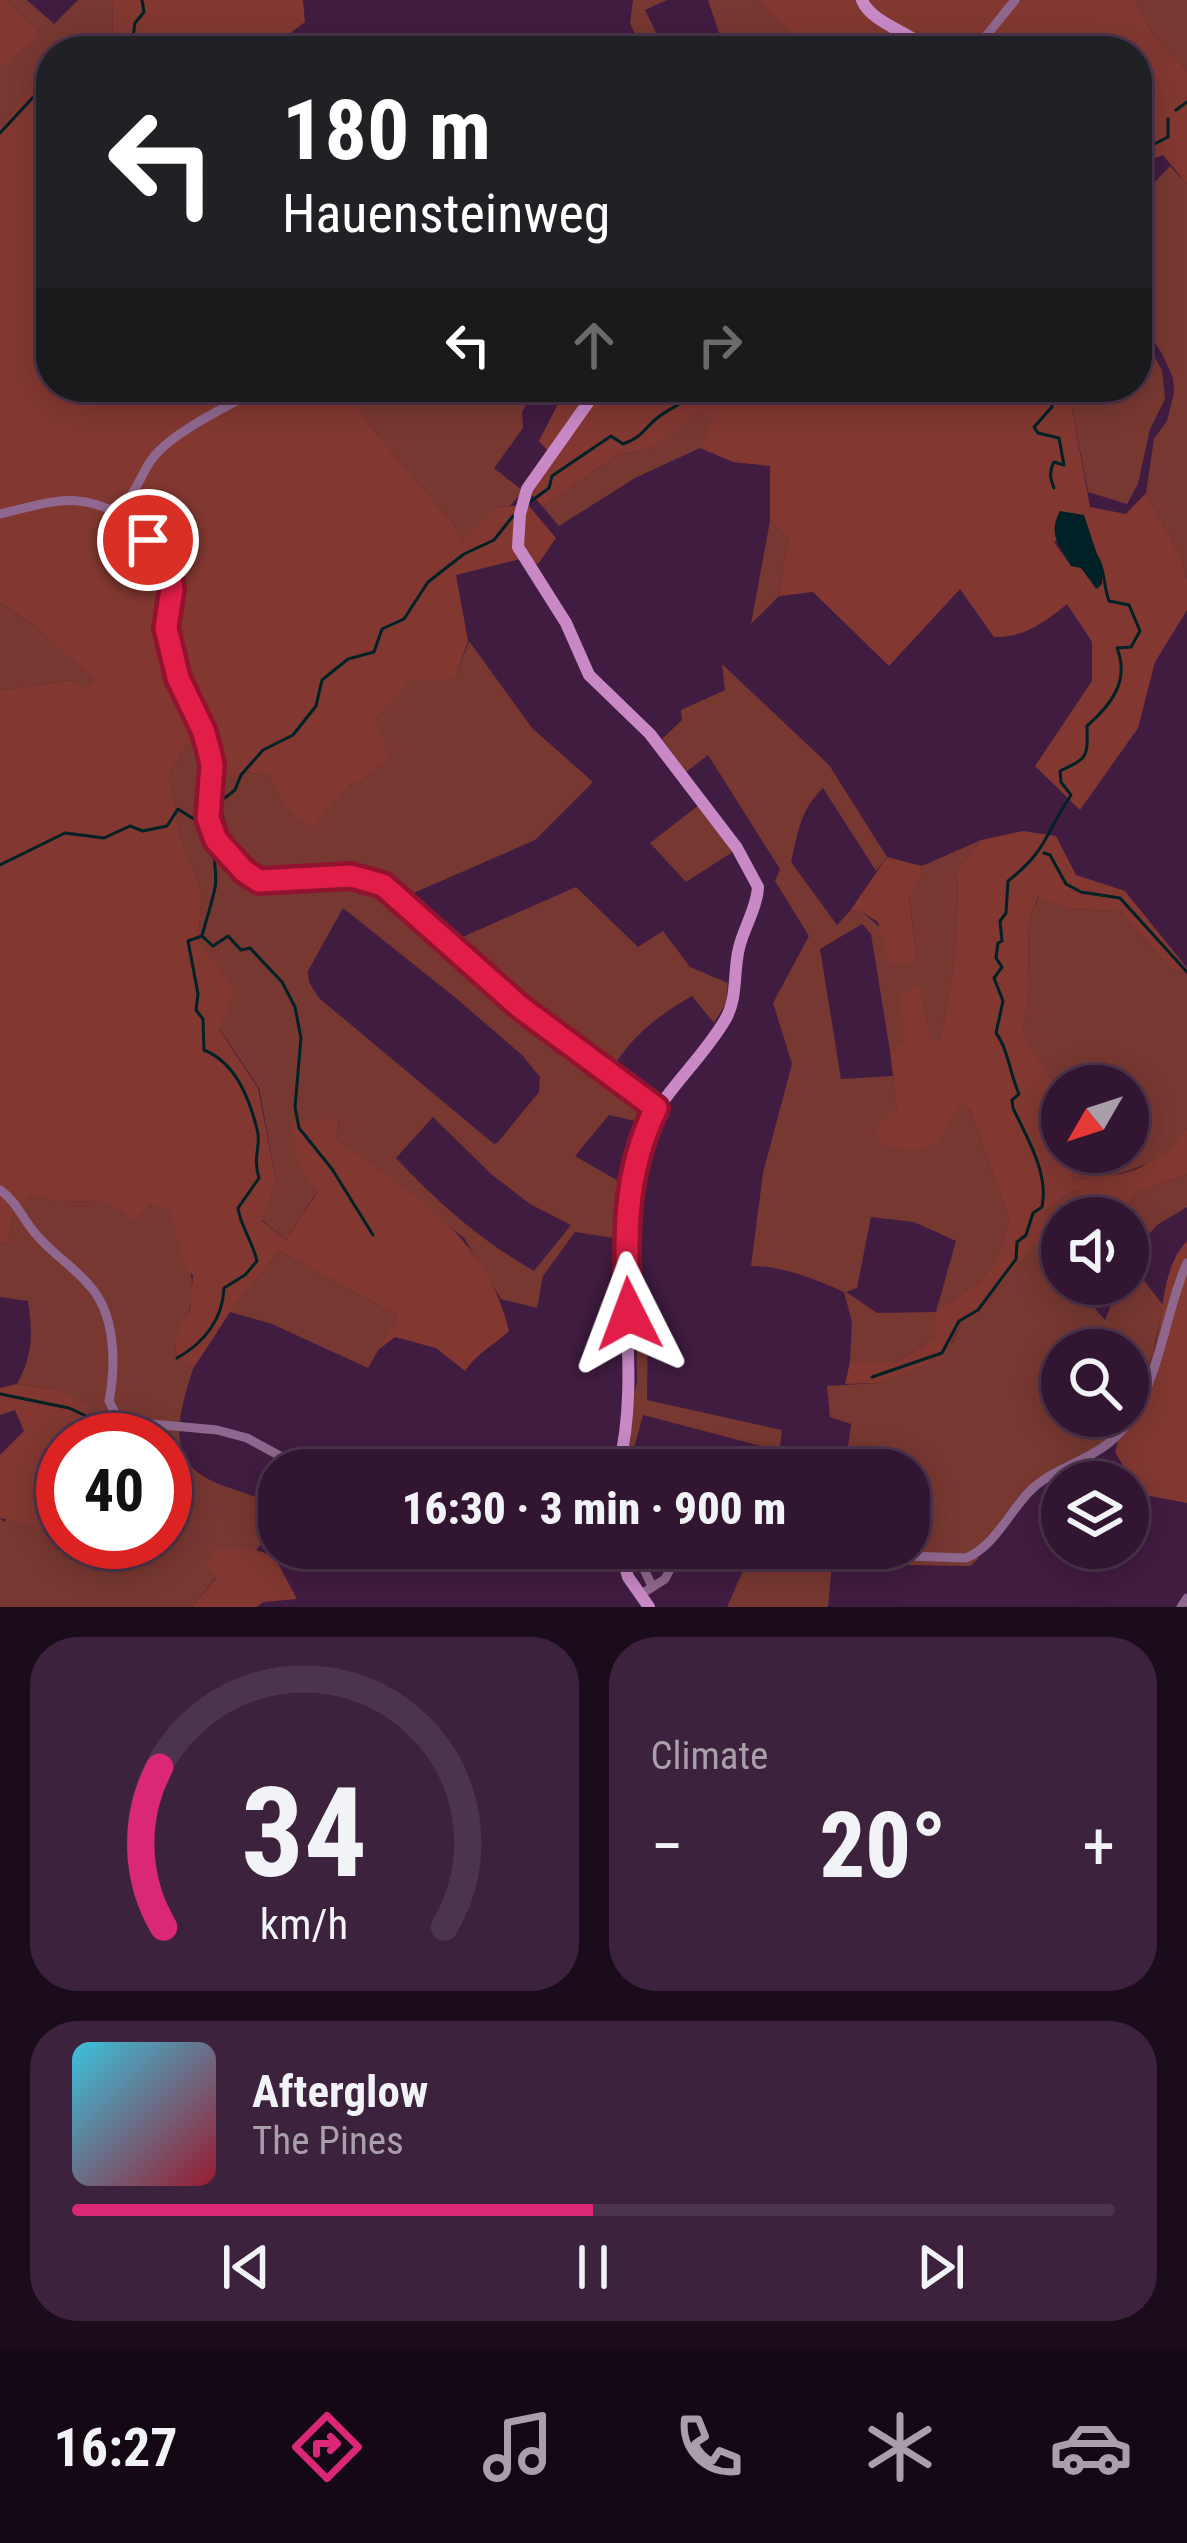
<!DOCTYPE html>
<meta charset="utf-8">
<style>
body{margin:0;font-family:"Roboto Condensed",sans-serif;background:#3d223d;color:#f1f3f6;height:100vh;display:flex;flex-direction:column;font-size:45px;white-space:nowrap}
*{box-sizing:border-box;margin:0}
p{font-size:39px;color:#a89fab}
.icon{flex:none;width:66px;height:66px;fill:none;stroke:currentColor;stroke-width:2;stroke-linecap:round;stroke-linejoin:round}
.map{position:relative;height:1607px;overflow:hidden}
.drawer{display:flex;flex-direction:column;gap:30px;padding:30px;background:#1b0c1b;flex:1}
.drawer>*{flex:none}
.guide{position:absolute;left:36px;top:36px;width:1116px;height:366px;border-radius:48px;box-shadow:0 6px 30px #0003,0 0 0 3px #4c344d;background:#202124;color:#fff;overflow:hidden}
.needle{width:78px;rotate:231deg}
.controls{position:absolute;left:1041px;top:1065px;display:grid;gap:24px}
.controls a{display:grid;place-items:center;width:108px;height:108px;border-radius:50%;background:#311531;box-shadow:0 6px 30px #0003,0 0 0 3px #4c344d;font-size:60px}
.speed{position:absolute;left:36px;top:1413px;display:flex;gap:24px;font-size:60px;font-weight:700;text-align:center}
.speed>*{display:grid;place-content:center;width:156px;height:156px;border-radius:50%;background:#311531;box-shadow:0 6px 30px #0003,0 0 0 3px #4c344d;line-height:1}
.speed .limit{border:18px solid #d22;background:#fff;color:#111}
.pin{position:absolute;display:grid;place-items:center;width:102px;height:102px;color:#fff;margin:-51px;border:6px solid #fff;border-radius:50%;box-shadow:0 3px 12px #0007}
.me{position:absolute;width:132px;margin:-66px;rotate:357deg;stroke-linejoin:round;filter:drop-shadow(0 0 9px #0008)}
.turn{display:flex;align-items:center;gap:42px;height:252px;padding:0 48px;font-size:54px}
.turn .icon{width:156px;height:156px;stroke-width:2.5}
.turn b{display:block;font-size:84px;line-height:102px}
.lanes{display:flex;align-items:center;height:114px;padding:0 48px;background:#0003;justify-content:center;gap:60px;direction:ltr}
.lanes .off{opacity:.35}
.big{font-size:90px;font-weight:800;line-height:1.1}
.drawer .card{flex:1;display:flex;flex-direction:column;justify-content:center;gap:18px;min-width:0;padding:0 42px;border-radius:48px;background:#3d223d}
.drawer .dial{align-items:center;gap:0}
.dial svg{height:312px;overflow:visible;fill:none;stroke:#4c344d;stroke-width:7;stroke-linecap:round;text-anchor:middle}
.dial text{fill:#f1f3f6;stroke:none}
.song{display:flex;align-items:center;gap:36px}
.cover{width:144px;height:144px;border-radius:18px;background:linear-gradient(135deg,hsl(190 70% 55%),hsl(350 70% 35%))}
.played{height:12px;border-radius:6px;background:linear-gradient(90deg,#db2777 50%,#4c344d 50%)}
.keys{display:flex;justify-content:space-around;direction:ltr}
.heat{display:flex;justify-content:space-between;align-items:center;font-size:66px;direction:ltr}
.drawer .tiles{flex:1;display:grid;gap:30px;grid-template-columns:1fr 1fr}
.card:last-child{grid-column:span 2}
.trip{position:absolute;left:258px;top:1449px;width:672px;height:120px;border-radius:48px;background:#311531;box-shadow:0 6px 30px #0003,0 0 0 3px #4c344d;font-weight:800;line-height:120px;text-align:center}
.menu{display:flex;height:192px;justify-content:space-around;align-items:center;background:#140814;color:#a89fab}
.menu .icon{width:84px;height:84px}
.menu .current{color:#db2777}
.menu b{font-size:54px;color:#f1f3f6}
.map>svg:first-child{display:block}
</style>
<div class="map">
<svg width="1187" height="1607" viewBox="0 0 1187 1607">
<rect width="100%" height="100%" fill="#411c41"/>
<g fill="#773831" fill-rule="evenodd">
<path d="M6,0H27L54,24L78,0H113L112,41L89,51H51V70C29,86 19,107 0,126V68L42,35Z"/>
<path d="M633,0H667L645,10L665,51H642L630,23Z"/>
<path d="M708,0H756L811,51H725Z"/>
<path d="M1134,0H1187V71L1153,35Z"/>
<path d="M1170,166L1187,184V579L1181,557L1146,493L1154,439L1167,421L1174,393L1173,378L1162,354L1137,313V201Z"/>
<path d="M1137,327L1162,370L1165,399L1150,429L1138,484L1127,504L1088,492L1068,387H1137Z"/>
<path d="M347,387H440L452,405L475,387H537L522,412L523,428L494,468L523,491L510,506L497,507L462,543L454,525L371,427Z"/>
<path d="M698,412L714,419L700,448L635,478L559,526L543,507L617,455L652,448Z"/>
<path d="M770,521L788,537L779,596L751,624Z"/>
<path d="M0,602L36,627L94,680L85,690L73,680L0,690Z"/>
<path d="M469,641L532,728L593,782L535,840L409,895L458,939L576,887L638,947L663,931L690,967L728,983L726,1003L714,1023L692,996C658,1015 621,1044 608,1080L633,1097L641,1112L635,1121L609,1115L575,1156L625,1185L620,1239L575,1232L543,1276L537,1308L501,1299L464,1238L336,1139L339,1119L299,1167L318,1190L286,1240L262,1220L276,1181L259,1088L219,1028L234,991L198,940L202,894L180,836L169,775L186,745L211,744L243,772L269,775L285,807L311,827L350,785L362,781L388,758L376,718L410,679H455ZM343,908L457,999L522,1055L540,1077L539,1092L498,1142L494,1144L319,998L309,982L308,971ZM433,1117L491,1174L530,1204L571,1225L534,1271C480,1240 438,1203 396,1158Z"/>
<path d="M722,664L829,765L887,857L876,871L823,788C800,810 798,832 791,862L837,925L850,911L862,912L917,959L909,894L920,880L922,866L981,840L957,870C959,928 954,981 940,1038L930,1042L920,985L904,1042L890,1051L871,934L862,924L820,949L841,1079L893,1076L897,1109L961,1103L971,1111L1009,1219L998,1258L980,1281L936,1312V1338L895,1362H850L852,1322L844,1292C814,1279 784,1266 751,1266L763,1173L792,1064L773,1003L809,936L775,881L780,869L708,755L686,772L662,739L682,720L681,710L725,690ZM871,1217L914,1222L956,1241L936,1312L877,1313L846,1292L857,1288Z"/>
<path d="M699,805L734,851L686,882L650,843Z"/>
<path d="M1039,895L1068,909L1120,911L1169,967L1187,975V1128L1174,1150L1148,1164L1103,1179L1072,1178L1077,1152H1128V1086H1062V1097L1023,1032L1029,992L1028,922Z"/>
<path d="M1187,1174V1207L1157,1225L1128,1259V1218H1121L1136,1193Z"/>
<path d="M1075,1190L1106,1218H1062V1229L1053,1231L1044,1212Z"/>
<path d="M31,1193L56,1201L107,1202L135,1222L150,1205L170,1212C181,1242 198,1273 190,1306C187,1323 177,1334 175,1352L193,1369C183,1402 165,1449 200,1474C216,1486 243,1491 261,1499L255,1515L275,1529L256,1550L216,1551L217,1576L192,1607H0V1518L4,1522L36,1489L54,1460H63V1542H165V1509L175,1501L185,1482L165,1466V1440H85L60,1390L17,1384C33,1354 33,1334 28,1301L0,1297V1243L7,1244L14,1211Z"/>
<path d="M1035,1241L1062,1272V1284H1073L1105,1320L1111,1305L1091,1284H1128V1260L1163,1305L1153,1354L1128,1412V1350H1062V1416H1126C1110,1452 1057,1462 1029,1487C1008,1505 996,1533 974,1551L978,1559L970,1566L832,1564L828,1607H727L753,1548H909V1470H845L851,1424L830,1417L827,1386L878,1383L952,1343L963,1320L989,1300Z"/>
<path d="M279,1251L398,1316L368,1368L272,1324L230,1312Z"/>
<path d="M639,1316L648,1318L647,1400L782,1430L777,1470H760L765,1447L643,1415L633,1452L628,1451L615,1465L637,1383L636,1321Z"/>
</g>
<g fill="#823831" fill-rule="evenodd">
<path d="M0,0H6L42,35L0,68Z"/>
<path d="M113,0H303L305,22L267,51H89L112,40Z"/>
<path d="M756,0H1134L1153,35L1187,71V184L1163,155L1137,165V51H811Z"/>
<path d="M51,70V104L35,115L51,135V387H347L371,427L454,525L462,542L497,507L528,505L556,538L538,564L520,559L456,575L468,641L455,679L410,680L376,718L389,758L362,781L350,785L311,828L285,807L269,775L243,772L226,780L210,744L186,745L169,775L180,836L202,894L198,940L235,991L219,1029L258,1088L276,1181L262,1221L286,1240L318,1191L299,1167L292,1122L339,1118L336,1139C412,1196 485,1232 509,1331C494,1345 476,1354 465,1371L436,1348L395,1337L378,1350L398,1316L279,1251L230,1312L193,1369L175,1353L178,1331L190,1310L193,1275L186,1269L170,1212L150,1205L135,1222L107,1202L56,1201L31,1194L14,1211L7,1244L0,1243V690L73,680L85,689L94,680L36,627L0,602V126C19,107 28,86 51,70Z"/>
<path d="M605,387H1068L1090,507L1126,514L1146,493L1181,557L1187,579V610L1155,662L1138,728L1080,810L1035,766L1092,681V642L1067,604C1045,622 1024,638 994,637L960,589L889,666L813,592L779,596L788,537L770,521V466L733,462L700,448L713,420L699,412L652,448L617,455L543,507L531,494L555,459L539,441L563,394L586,412ZM1084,516L1102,570L1096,589L1081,568L1071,566L1054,542Z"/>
<path d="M1023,831L1056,836L1076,875L1125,891L1187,968V975L1169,967L1120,911L1068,909L1038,896L1028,923L1029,992L1023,1032L1062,1097V1152H1077L1072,1178C1116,1181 1164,1167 1187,1128V1174L1136,1193L1121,1218H1106L1075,1190L1044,1212L1053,1231L1062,1229V1272L1035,1242L977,1315L963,1320L944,1357L878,1383L845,1384L850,1362H895L936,1338V1312L980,1281L998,1258L1009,1219L971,1111L961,1103L939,1142L916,1151L884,1146L876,1129L897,1109L890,1051L904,1042L901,994L920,984L930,1041L940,1038C954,981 959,928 957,870L981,840Z"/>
<path d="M887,857L922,866L920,880L909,895L917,960L890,966L878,922L862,912L850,911Z"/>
<path d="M1187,1241V1503L1140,1494L1115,1452C1124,1417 1140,1391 1152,1357C1165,1320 1159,1270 1187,1241Z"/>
<path d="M17,1384L60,1390L89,1406L85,1440H63V1460H53L36,1488L47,1513L37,1527L0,1518V1455L24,1431L15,1410L0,1415V1388Z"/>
<path d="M216,1550H256L274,1556L297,1599L263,1602L257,1607H192L217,1577L206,1566Z"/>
</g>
<path fill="#002125" d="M1060,511L1084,515L1086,521L1102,570V584L1097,589L1081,568L1071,566C1060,545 1047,535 1060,511Z"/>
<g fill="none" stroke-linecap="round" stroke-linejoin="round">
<g stroke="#002125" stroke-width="3">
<path d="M131,51L135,23L144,12L142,0"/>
<path d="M1176,110L1187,102"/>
<path d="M0,133L38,92L51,89"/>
<path d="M1137,153L1168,137V119"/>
<path d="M717,387H724"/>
<path d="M1052,387V407L1034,427L1038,433L1059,438L1064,465L1054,462C1049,472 1050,478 1054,488"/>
<path d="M530,502L549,488L552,476L611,436L623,444C641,438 643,430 656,419C671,406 688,403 699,387"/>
<path d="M219,803L227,834L221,839"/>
<path d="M212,808L235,790L241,775L263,750L293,735L316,706L322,680L348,659L374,652L382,629L404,619L428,582L464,554L494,540L513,516"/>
<path d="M1044,853L1050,855L1066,884L1081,892L1120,898L1187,972"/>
<path d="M0,865L65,833L104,838L130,826L143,831L167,826L178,809L197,821L205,814"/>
<path d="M203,937L213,946L228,936L241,950L250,948L282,982L295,1007L301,1038L295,1107L299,1128L332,1169L373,1235"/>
<path d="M177,1358C204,1343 223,1319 224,1288L245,1275L257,1261C252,1240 240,1225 238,1208L259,1178C252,1156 262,1144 257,1129C249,1098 236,1063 204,1050L203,1019L196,1010L198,994L188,941L202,936C206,920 212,903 215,888C218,875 212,862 216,848"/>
<path d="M872,1377L942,1353L959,1321L978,1310L1016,1259L1017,1242L1026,1235L1033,1213L1042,1207C1049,1173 1027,1138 1013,1108L1012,1100L1019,1094C1010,1074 1008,1049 996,1033L1003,1001L994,978L1002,967L996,958L998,943L1002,941L1000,921L1006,913L1008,881C1047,851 1046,832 1071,795L1061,782L1060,771C1087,758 1088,759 1087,726C1111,705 1130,681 1117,648L1131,647L1140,631L1129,605L1109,601C1103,585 1105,567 1095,554"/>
<path d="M0,1394L69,1408L97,1421"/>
</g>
<g stroke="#90688f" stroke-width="9">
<path d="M974,51L1015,0"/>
<path d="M132,498C138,537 161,546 170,580C175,599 164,617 167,635C171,652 175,673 182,688C193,714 210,736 212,766C213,787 203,810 210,830C216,846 239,871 253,878C282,894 338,871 373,879L520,1007L656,1108"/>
<path d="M112,508C140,499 138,471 158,452C182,427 231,405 262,387"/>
<path d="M0,514C59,500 80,489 136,523"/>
<path d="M0,1190C17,1202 22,1218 35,1233C50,1252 73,1266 89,1285C116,1314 116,1365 109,1401L119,1421L217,1430L247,1438L306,1470"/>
<path d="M792,1548L818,1553L966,1558C994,1547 1009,1512 1030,1491C1052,1469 1086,1462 1110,1442C1159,1401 1162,1318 1187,1263"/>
<path d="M642,1551L639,1559L651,1584"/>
<path d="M640,1595L665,1579L681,1548"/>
<path d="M1181,1607L1187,1598"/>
</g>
<g stroke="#c889c6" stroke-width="12">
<path d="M862,0C871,23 910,32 930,51"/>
<path d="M599,387L527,489L520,514L518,547L566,623L589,675L650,734L737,848L758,887C757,908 744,927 739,948C733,972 738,999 725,1020C697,1068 649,1102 635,1158C608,1259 645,1364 618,1470"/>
<path d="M620,1548L628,1577L649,1607"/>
</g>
</g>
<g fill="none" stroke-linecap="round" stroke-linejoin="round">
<g stroke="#92132f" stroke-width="30">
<path id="route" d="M148,540L169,574L172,589L166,628L178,678L203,730L208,747L212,765L208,818L216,840L244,871L259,881L351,876L383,885L520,1007L656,1108C623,1175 625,1241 629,1314"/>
</g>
<use href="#route" stroke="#e11d48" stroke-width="21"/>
</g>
</svg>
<div class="controls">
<a><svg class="needle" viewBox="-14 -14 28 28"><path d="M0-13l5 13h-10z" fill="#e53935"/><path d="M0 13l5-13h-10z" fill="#a89fab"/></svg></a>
<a><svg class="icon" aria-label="sound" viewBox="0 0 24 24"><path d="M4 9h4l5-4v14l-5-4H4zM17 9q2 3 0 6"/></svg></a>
<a><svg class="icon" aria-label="search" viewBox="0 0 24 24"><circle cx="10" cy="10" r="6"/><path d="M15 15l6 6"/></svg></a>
<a><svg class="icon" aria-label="layers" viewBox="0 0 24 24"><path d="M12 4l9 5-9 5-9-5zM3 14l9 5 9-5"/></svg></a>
</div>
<div class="speed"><div class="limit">40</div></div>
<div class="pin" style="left:148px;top:540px;background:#d93025"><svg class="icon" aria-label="arrive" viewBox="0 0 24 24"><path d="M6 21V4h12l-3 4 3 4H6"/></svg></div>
<svg class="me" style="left:629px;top:1314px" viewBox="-20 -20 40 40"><path d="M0-17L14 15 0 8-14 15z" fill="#e11d48" stroke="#fff" stroke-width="4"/></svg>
<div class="trip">16:30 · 3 min · 900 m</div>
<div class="guide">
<div class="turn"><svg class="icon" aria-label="left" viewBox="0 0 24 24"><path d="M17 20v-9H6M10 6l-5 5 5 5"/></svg><div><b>180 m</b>Hauensteinweg</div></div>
<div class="lanes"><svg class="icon" aria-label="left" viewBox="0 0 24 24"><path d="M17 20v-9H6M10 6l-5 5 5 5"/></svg><svg class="icon off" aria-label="ahead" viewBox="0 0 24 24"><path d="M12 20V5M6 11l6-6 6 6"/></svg><svg class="icon off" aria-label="right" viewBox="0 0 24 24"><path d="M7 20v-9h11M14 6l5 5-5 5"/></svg></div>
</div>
</div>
<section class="drawer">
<div class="tiles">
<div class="card dial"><svg viewBox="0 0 100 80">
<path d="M14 69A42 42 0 1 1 86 69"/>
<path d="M14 69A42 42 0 0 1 13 28" stroke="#db2777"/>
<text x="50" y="56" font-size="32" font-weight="700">34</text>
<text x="50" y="72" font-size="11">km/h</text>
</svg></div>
<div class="card"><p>Climate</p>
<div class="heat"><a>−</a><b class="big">20°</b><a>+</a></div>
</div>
<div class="card">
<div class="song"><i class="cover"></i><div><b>Afterglow</b><p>The Pines</p></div></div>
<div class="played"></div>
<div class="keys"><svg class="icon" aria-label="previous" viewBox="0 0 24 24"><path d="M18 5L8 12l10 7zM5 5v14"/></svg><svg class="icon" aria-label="pause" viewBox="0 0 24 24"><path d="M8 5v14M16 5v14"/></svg><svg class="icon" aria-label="next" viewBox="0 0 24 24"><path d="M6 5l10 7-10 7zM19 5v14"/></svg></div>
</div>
</div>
</section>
<nav class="menu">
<b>16:27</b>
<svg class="icon current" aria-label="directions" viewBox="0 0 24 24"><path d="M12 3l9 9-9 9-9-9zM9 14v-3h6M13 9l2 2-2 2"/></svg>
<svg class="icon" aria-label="music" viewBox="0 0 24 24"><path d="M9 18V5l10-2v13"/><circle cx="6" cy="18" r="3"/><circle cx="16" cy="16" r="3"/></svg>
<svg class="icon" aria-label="phone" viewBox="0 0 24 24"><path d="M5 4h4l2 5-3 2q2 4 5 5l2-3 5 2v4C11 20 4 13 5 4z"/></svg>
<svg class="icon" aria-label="climate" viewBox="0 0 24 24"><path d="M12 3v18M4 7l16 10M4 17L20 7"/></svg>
<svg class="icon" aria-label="car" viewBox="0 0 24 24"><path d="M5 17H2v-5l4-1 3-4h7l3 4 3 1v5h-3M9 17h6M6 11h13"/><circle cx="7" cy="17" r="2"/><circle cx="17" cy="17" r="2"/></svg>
</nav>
